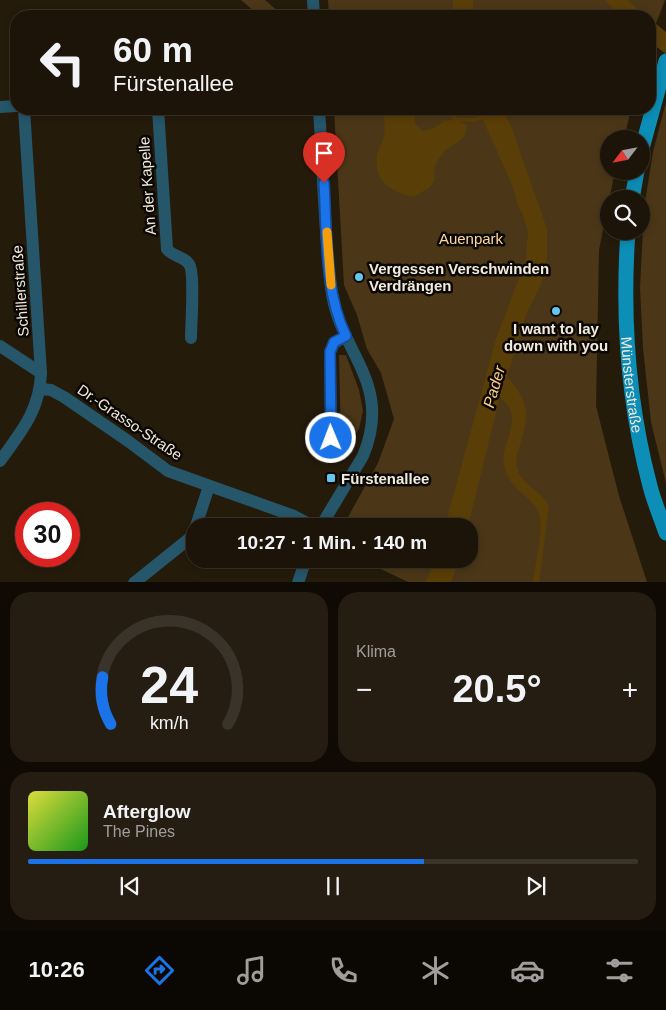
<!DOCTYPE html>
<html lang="de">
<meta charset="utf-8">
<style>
body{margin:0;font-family:Helvetica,sans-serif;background:#251d12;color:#f1f3f6;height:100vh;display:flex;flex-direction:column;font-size:19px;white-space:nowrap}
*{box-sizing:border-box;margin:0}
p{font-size:16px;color:#a09e9c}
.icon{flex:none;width:28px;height:28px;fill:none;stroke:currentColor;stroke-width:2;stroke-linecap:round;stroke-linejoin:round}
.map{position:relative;height:582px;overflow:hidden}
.drawer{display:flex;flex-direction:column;gap:10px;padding:10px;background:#0f0b04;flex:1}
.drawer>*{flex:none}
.hud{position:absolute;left:10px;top:10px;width:646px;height:105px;border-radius:20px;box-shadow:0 2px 8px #0003,0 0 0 1px #3a3329;background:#1c1408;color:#f1f3f6;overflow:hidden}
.needle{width:32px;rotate:238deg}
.buttons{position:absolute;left:600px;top:130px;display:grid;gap:10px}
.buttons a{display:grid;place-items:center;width:50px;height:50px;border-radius:50%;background:#1c1408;box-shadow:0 2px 8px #0003,0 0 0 1px #3a3329;font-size:25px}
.speed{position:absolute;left:15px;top:502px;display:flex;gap:10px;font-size:25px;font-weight:700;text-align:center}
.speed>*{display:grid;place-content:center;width:65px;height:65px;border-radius:50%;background:#1c1408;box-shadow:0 2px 8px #0003,0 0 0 1px #3a3329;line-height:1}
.speed .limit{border:8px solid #d22;background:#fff;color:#111}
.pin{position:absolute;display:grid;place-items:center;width:42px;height:42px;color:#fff;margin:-51px -21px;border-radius:50% 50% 50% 0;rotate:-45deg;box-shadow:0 0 5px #0007}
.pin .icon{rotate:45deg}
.me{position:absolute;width:55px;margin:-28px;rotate:359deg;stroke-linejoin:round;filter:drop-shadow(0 0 4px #0008)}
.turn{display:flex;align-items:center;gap:18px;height:105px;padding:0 20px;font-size:22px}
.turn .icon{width:65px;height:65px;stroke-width:2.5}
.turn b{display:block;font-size:35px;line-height:42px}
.big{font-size:38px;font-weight:700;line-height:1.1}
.drawer .widget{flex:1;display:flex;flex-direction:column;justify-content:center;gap:8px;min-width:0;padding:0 18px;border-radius:20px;background:#251d12}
.drawer .dial{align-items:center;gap:0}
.dial svg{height:130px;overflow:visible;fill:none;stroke:#3a3329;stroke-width:7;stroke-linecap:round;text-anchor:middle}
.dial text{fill:#f1f3f6;stroke:none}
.song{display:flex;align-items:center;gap:15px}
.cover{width:60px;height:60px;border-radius:8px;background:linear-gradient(135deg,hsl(60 70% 55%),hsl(120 70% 35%))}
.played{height:5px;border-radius:2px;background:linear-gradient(90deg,#1a73e8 65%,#3a3329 65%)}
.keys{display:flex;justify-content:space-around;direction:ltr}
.heat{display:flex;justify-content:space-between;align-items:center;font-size:28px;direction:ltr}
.drawer .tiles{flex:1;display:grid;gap:10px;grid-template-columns:1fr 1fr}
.widget:last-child{grid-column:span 2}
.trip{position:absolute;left:186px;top:518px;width:292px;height:50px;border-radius:20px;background:#1c1408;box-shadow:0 2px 8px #0003,0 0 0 1px #3a3329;font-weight:700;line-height:50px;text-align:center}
.tabs{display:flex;height:80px;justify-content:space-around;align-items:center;background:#0b0803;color:#a09e9c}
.tabs .icon{width:35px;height:35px}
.tabs .selected{color:#1a73e8}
.tabs b{font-size:22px;color:#f1f3f6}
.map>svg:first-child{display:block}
</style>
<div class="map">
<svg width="666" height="583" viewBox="0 0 666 583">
<rect width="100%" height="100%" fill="#251b0b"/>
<g fill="#4b3717">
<path d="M241,0H265L282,15L295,16H260Z"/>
<path d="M328,0H665L650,39V16H329Z"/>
<path d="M666,102V483L651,422L643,348L640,288L644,208L653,152Z"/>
<path d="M334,109H631L624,139H609V171H615L599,250L596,406L619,496L647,582H408L360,559H470V526H343L378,463L394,419L381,373L367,349L357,315L344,285Z"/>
<path d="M339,355H346L359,390L363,411L359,429L341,452L336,455V446L341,442Z"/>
</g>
<g fill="#5a3e07">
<rect x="453" y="0" width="20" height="16"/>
<path d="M605,0H627L646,16H620Z"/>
<path d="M650,19L666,32V54L650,42Z"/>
<path d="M383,109H415V124L423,131L434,128L444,121L455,119L467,125L465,135L458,142L445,150L435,165L434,181L430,187L414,197C389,192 371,179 378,151C380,146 383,142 384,136C386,128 383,117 383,109Z"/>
<path d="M478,109H502L511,126L547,229V258L541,284L526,315L507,377C529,402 530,413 520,445C518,451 515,461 517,468C522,486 541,490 549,506L539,582H533C535,563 544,533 539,514C535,497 508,491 504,465C500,447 518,426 510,409C507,404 503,400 500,396L468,526H445L496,339L526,259L528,232L523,215L518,206L513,187Z"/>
<path d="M435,559H460L451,582H426Z"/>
</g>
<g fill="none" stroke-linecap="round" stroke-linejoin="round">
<g stroke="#5a3e07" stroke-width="4">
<path d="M451,16L455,10"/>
<path d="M450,109L455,119L472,120L486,117"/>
</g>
<g stroke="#26566a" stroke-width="12">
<path d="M313,0L314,16"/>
<path d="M0,107L16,106"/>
<path d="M158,109L167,249C173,257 184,256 189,264C195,272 191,325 191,338"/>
<path d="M319,109C323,168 324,228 331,287C338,353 394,381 363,456L321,526"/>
<path d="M0,346L41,373"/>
<path d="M41,389L51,390L64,397L128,441L168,471L294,516L313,526"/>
<path d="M331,438L330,352L334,343L346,336"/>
<path d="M0,461C21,432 40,410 41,373L24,109"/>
<path d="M196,526L209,486"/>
<path d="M134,583L190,538L195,529"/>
<path d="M298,583L306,559"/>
</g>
<g stroke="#0c8eb7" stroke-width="15">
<path d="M641,152L666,61"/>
<path d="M632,199L637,171"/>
<path id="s1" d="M628,231C622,317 628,403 650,486C654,502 661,518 666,533"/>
</g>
</g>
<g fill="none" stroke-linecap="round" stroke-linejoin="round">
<g stroke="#114b97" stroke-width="12">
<path id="route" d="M324,183C327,232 324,291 346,336L334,342L330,352L331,438"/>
</g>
<use href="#route" stroke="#1a73e8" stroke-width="9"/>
<path stroke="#f59e0b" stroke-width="9" d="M327,232L331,285"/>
</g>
<g fill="#64c5ee" stroke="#0b0703" stroke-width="2">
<circle cx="359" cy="277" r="5"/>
<circle cx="556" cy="311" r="5"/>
<rect x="326" y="473" width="10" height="10" rx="2.5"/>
</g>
<g text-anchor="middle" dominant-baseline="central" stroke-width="5" stroke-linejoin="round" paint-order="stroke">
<g font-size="15" fill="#f0e9de" stroke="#0b0703">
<text transform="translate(147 186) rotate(-94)">An der Kapelle</text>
<text transform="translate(20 291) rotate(-94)">Schillerstraße</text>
<text stroke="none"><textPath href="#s1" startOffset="154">Münsterstraße</textPath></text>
<text transform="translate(130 422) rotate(34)">Dr.-Grasso-Straße</text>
</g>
<g font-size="15" fill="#fed89f" stroke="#0b0703">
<text x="471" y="238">Auenpark</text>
</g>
<g font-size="15" font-weight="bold" fill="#f0e9de" stroke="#0b0703" text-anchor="start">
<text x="369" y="268">Vergessen Verschwinden<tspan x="369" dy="17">Verdrängen</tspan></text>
<text x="556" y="328" text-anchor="middle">I want to lay<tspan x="556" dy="17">down with you</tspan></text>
<text x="341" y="478">Fürstenallee</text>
</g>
<g font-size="16" font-style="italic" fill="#fbcc83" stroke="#0b0703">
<text transform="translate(494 387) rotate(-74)">Pader</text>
</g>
</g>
</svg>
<div class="buttons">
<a><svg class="needle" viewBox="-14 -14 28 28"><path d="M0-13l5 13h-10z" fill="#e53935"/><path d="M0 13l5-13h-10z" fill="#a09e9c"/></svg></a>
<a><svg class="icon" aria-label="search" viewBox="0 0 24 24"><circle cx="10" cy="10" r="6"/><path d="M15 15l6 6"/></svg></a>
</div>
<div class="speed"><div class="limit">30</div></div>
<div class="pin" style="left:324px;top:183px;background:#d93025"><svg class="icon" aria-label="arrive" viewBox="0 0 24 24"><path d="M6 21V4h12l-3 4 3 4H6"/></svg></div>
<svg class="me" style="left:331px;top:438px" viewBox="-20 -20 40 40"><circle r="17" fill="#1a73e8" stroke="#fff" stroke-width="3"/><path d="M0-11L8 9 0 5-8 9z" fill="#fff"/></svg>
<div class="trip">10:27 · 1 Min. · 140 m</div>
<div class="hud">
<div class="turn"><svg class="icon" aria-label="left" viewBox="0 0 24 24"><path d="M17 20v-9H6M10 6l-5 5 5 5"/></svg><div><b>60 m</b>Fürstenallee</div></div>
</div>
</div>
<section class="drawer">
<div class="tiles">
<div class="widget dial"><svg viewBox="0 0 100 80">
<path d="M14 69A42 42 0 1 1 86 69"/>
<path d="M14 69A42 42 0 0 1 9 40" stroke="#1a73e8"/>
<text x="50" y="56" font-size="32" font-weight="700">24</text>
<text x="50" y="72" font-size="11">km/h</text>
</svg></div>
<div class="widget"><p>Klima</p>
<div class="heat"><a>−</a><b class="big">20.5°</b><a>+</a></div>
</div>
<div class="widget">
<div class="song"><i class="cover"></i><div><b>Afterglow</b><p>The Pines</p></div></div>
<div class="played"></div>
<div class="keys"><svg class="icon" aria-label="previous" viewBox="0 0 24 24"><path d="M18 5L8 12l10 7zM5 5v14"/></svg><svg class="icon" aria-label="pause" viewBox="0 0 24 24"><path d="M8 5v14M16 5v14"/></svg><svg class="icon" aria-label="next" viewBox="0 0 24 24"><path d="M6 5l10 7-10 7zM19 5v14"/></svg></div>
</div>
</div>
</section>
<nav class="tabs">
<b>10:26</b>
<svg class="icon selected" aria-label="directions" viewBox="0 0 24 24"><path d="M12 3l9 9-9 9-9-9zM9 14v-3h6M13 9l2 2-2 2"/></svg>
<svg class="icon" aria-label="music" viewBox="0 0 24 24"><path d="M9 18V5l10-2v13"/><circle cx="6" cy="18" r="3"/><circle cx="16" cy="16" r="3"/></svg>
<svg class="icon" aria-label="phone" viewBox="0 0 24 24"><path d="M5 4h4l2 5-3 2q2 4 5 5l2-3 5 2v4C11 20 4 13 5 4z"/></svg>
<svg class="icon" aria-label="climate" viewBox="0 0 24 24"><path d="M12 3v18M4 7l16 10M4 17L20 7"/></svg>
<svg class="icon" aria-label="car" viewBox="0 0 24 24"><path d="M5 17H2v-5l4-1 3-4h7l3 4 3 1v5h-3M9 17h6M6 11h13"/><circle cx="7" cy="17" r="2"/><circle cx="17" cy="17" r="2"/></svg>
<svg class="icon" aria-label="filters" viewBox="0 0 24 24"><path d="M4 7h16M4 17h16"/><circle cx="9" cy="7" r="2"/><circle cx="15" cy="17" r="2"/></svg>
</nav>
